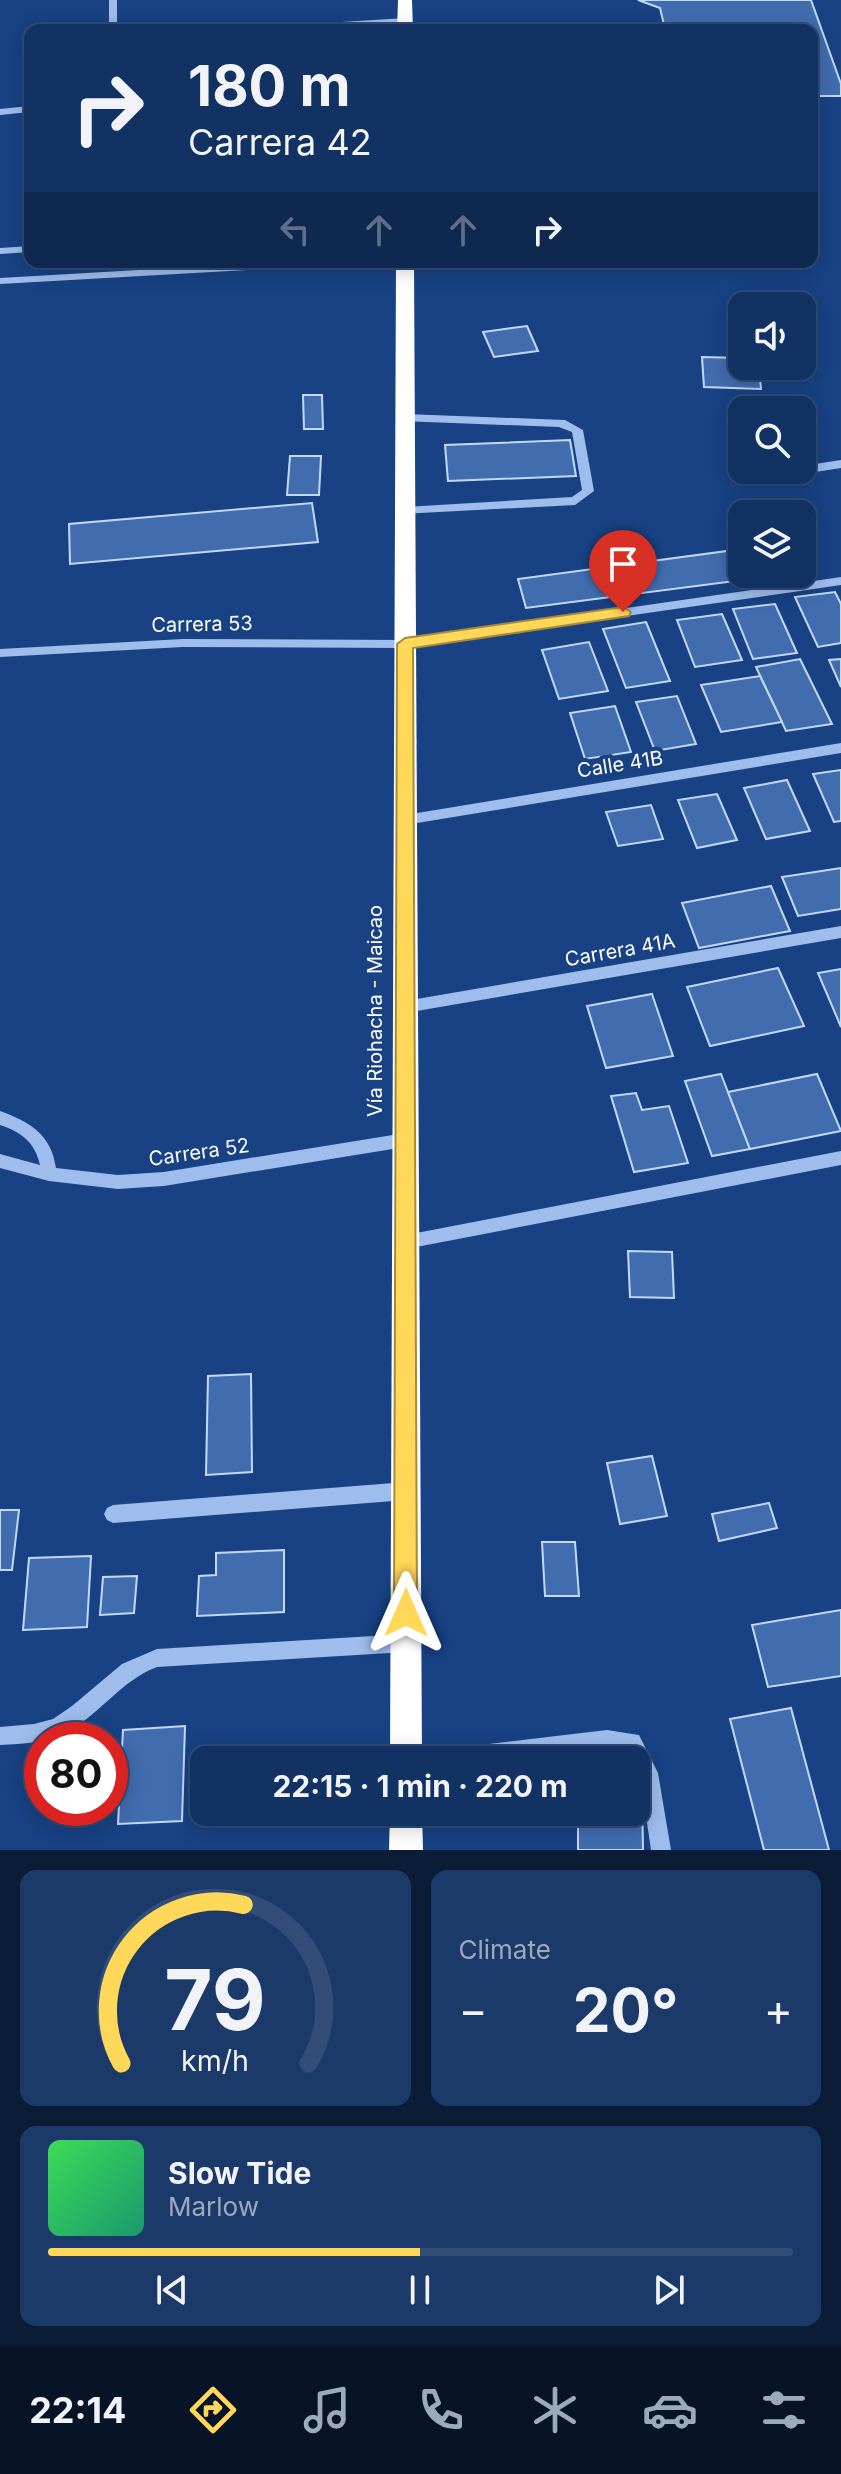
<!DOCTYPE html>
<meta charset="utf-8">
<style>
body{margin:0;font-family:Inter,sans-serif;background:#1b3a69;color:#f1f3f6;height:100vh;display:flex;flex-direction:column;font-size:30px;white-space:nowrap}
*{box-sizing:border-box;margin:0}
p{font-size:26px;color:#9caabe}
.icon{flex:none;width:44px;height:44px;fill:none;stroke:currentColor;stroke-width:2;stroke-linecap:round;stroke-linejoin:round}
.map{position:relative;height:1850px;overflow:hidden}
.side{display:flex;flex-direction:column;gap:20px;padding:20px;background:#0a1c36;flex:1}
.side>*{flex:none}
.guide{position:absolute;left:24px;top:24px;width:794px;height:244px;border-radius:16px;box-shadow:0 4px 20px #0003,0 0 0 2px #314d78;background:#123263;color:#f1f3f6;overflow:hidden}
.buttons{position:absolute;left:728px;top:292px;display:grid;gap:16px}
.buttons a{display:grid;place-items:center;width:88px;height:88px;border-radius:16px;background:#123263;box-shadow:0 4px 20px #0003,0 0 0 2px #314d78;font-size:40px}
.speed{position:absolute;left:24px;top:1722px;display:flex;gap:16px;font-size:40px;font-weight:700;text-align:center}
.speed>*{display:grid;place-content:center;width:104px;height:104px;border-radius:50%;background:#123263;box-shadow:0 4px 20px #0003,0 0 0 2px #314d78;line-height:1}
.speed .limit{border:12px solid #d22;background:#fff;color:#111}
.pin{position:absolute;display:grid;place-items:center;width:68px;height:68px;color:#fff;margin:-82px -34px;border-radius:50% 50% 50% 0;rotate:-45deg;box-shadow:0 0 8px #0007}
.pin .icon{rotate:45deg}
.me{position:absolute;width:88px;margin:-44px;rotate:0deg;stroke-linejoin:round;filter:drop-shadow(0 0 6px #0008)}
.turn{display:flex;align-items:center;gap:28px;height:168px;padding:0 32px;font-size:36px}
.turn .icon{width:104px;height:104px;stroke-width:2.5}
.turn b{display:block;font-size:56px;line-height:68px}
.lanes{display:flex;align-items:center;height:76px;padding:0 32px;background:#0003;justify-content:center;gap:40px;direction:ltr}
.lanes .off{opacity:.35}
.big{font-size:60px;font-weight:700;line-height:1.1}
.side .tile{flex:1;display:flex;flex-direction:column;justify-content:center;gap:12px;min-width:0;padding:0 28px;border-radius:16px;background:#1b3a69}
.side .dial{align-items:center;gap:0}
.dial svg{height:208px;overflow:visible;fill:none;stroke:#314d78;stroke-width:7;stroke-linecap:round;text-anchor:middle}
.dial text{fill:#f1f3f6;stroke:none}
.song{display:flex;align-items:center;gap:24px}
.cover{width:96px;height:96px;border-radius:12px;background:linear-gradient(135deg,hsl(130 70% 55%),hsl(160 70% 35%))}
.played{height:8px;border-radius:4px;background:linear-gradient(90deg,#ffd759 50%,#314d78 50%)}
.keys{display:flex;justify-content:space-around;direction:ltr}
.heat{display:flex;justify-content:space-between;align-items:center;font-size:44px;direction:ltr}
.side .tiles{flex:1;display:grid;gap:20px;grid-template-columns:1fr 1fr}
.tile:last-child{grid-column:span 2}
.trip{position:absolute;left:190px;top:1746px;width:460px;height:80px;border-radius:16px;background:#123263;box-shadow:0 4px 20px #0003,0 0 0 2px #314d78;font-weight:700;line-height:80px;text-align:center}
.dock{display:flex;height:128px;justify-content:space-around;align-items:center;background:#071428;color:#9caabe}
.dock .icon{width:56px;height:56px}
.dock .on{color:#ffd759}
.dock b{font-size:36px;color:#f1f3f6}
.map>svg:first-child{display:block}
</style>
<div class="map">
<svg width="841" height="1850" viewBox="0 0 841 1850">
<rect width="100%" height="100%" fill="#184284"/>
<g fill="#416cae" stroke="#c3d9f9" stroke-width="2">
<path d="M638,0H811L841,84V96H812V30L665,29L660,8Z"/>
<path d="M527,326L538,351L494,357L483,332Z"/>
<path d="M702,357L742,358V366H759L761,389L704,387Z"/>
<path d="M303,395H322L323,429H304Z"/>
<path d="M570,440L576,476L448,481L445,445Z"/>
<path d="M290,456H321L319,495H287Z"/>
<path d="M312,503L318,542L70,564L69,524Z"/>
<path d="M742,549V574L781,575L526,608L518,579Z"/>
<path d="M835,592L841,604V643L818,647L795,597Z"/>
<path d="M775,604L797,653L753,659L733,609Z"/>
<path d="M722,614L742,660L695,667L677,620Z"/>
<path d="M646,622L670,681L626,688L603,629Z"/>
<path d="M589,642L608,691L559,699L542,650Z"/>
<path d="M800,659L832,724L786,731L756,667Z"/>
<path d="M841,659V687L829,660Z"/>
<path d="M760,676L782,722L721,732L701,685Z"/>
<path d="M677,696L696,744L655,751L636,702Z"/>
<path d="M615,706L631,752L585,759L570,713Z"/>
<path d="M841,770V821L834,822L813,774Z"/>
<path d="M787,780L810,831L766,839L744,788Z"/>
<path d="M717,794L737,840L697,848L678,800Z"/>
<path d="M651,805L663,839L618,846L606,812Z"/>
<path d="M841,868V909L798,916L782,877Z"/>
<path d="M771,886L790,931L699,948L682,903Z"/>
<path d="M778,968L804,1026L710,1046L687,987Z"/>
<path d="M841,969V1027L818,973Z"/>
<path d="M652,994L673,1056L606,1068L587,1006Z"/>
<path d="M721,1074L750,1149L712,1156L685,1081Z"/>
<path d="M817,1074L841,1131L750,1149L728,1092Z"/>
<path d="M636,1093L642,1110L669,1106L688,1163L634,1172L611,1096Z"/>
<path d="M628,1251L672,1252L674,1298L630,1297Z"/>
<path d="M251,1374L252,1472L206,1475L208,1376Z"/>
<path d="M652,1456L667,1516L620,1524L607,1463Z"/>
<path d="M769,1503L777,1528L719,1541L712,1514Z"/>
<path d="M0,1510H19L12,1570H0Z"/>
<path d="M542,1542H575L579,1596H545Z"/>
<path d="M284,1550V1612L197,1616L199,1576L216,1575V1553Z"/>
<path d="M91,1556L87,1627L23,1630L29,1558Z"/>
<path d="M137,1576L134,1613L100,1615L103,1577Z"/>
<path d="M841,1610V1676L768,1687L752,1625Z"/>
<path d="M791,1708L829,1850H764L730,1719Z"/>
<path d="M185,1726L182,1821L118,1824L123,1730Z"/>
<path d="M636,1788L642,1789L643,1850H578V1812H636Z"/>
</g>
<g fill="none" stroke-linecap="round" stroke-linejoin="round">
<g fill="#9ebdec" fill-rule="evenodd">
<path d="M109,0H117V22L122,30H114L109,22Z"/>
<path d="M405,18L409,21L408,23L305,30H259L263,27Z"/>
<path d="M30,106V112L0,115V109Z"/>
<path d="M30,246V252L0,254V248Z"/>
<path d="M280,262H339L334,265L0,284V278Z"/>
<path d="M405,414L565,420L583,430L594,491L575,505L401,514L399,511L405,507L572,497L582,490L572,432L559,427L401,421V415Z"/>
<path d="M841,460V468L802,474L796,470H802V466Z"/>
<path d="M841,577V585L405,648L183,647L0,657V649L183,639L405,640Z"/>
<path d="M841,743V753L405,825L398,820L405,815Z"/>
<path d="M841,926V938L405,1013L400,1011L398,1007L400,1003L405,1001Z"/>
<path d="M0,1111C30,1122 51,1134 56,1168L118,1175L164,1172L405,1133L410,1135L413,1140L410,1145L405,1147L164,1186L118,1189L49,1181L0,1168V1154L40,1165C35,1142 21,1132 0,1125Z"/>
<path d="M841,1151V1165L406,1249L400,1247L398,1242L400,1237L406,1235Z"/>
<path d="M406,1482L412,1485L415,1491L412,1497L406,1500L113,1523L107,1520L104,1514L107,1508L113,1505Z"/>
<path d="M406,1634L412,1637L415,1643L412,1649L406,1652L157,1667C120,1681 100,1715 66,1732C45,1743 24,1744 0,1745V1727L34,1724L53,1719L72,1706L122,1664L157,1649Z"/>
<path d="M607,1730L639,1735L658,1773L671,1850H651L640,1775L636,1768V1760H632L627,1751L607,1748L509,1760H421L423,1753L430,1751Z"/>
</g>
<g fill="#fff" fill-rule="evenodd">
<path d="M398,0H412L413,30H397Z"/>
<path d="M396,262H414L422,1760H390Z"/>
<path d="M390,1812H422L423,1850H389Z"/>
</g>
</g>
<path fill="#ffd759" stroke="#a68c3a" stroke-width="2" d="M623,607L631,612L629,616L413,648L417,1613L414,1621L406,1624L397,1621L394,1613L397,644L405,638Z"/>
<g text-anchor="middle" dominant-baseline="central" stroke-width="8" stroke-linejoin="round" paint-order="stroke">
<g font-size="20" fill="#fff" stroke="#184284">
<text transform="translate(202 624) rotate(-1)">Carrera 53</text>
<text transform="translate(620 764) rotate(-9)">Calle 41B</text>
<text transform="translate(620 950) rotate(-10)">Carrera 41A</text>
<text transform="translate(375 1011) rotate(-90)">Vía Riohacha - Maicao</text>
<text transform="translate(199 1152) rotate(-8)">Carrera 52</text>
</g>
</g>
</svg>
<div class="buttons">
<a><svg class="icon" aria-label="sound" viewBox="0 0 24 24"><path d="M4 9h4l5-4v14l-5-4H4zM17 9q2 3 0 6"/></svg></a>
<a><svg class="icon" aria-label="search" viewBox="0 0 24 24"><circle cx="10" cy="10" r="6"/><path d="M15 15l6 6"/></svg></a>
<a><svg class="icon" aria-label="layers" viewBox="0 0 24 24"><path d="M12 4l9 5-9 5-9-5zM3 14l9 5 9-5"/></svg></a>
</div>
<div class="speed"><div class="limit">80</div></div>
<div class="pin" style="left:623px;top:612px;background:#d93025"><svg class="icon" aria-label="arrive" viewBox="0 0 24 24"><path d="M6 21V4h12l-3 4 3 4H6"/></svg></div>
<svg class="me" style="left:406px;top:1613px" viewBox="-20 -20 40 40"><path d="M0-17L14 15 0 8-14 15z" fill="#ffd759" stroke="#fff" stroke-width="4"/></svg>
<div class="trip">22:15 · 1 min · 220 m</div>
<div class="guide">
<div class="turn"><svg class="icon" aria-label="right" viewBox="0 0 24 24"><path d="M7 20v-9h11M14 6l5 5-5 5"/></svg><div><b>180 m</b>Carrera 42</div></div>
<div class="lanes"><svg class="icon off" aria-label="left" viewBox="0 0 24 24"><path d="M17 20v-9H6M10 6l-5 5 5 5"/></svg><svg class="icon off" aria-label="ahead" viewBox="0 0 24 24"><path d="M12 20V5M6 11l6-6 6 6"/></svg><svg class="icon off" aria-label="ahead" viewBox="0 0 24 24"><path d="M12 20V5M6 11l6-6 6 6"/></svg><svg class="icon" aria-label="right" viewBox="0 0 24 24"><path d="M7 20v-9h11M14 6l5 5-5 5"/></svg></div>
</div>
</div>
<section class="side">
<div class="tiles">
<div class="tile dial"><svg viewBox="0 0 100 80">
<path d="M14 69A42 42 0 1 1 86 69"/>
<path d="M14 69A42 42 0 0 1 61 8" stroke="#ffd759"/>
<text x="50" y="56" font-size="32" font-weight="700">79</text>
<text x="50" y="72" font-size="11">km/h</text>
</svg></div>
<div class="tile"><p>Climate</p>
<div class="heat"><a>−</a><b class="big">20°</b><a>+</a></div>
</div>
<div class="tile">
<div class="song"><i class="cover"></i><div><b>Slow Tide</b><p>Marlow</p></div></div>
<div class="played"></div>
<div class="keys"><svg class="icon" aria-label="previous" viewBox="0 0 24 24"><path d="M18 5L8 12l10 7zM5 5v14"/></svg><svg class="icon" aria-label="pause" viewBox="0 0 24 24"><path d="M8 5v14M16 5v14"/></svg><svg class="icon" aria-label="next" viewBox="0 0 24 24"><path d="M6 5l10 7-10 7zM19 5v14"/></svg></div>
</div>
</div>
</section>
<nav class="dock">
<b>22:14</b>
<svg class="icon on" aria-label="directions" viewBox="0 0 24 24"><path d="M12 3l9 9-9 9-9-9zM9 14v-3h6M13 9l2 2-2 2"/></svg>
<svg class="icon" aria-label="music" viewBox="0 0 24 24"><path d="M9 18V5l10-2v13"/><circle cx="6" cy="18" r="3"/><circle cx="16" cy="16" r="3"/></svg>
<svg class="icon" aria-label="phone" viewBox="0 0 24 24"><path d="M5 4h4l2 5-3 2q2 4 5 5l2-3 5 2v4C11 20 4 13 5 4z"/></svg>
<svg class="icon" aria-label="climate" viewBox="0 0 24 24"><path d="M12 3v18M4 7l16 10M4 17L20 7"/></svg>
<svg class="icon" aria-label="car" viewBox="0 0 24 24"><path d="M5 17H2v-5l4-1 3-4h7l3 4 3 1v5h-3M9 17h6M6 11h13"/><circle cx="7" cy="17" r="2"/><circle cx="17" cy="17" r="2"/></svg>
<svg class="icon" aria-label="filters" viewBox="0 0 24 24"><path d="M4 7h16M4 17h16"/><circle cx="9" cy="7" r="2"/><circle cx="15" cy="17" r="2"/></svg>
</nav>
